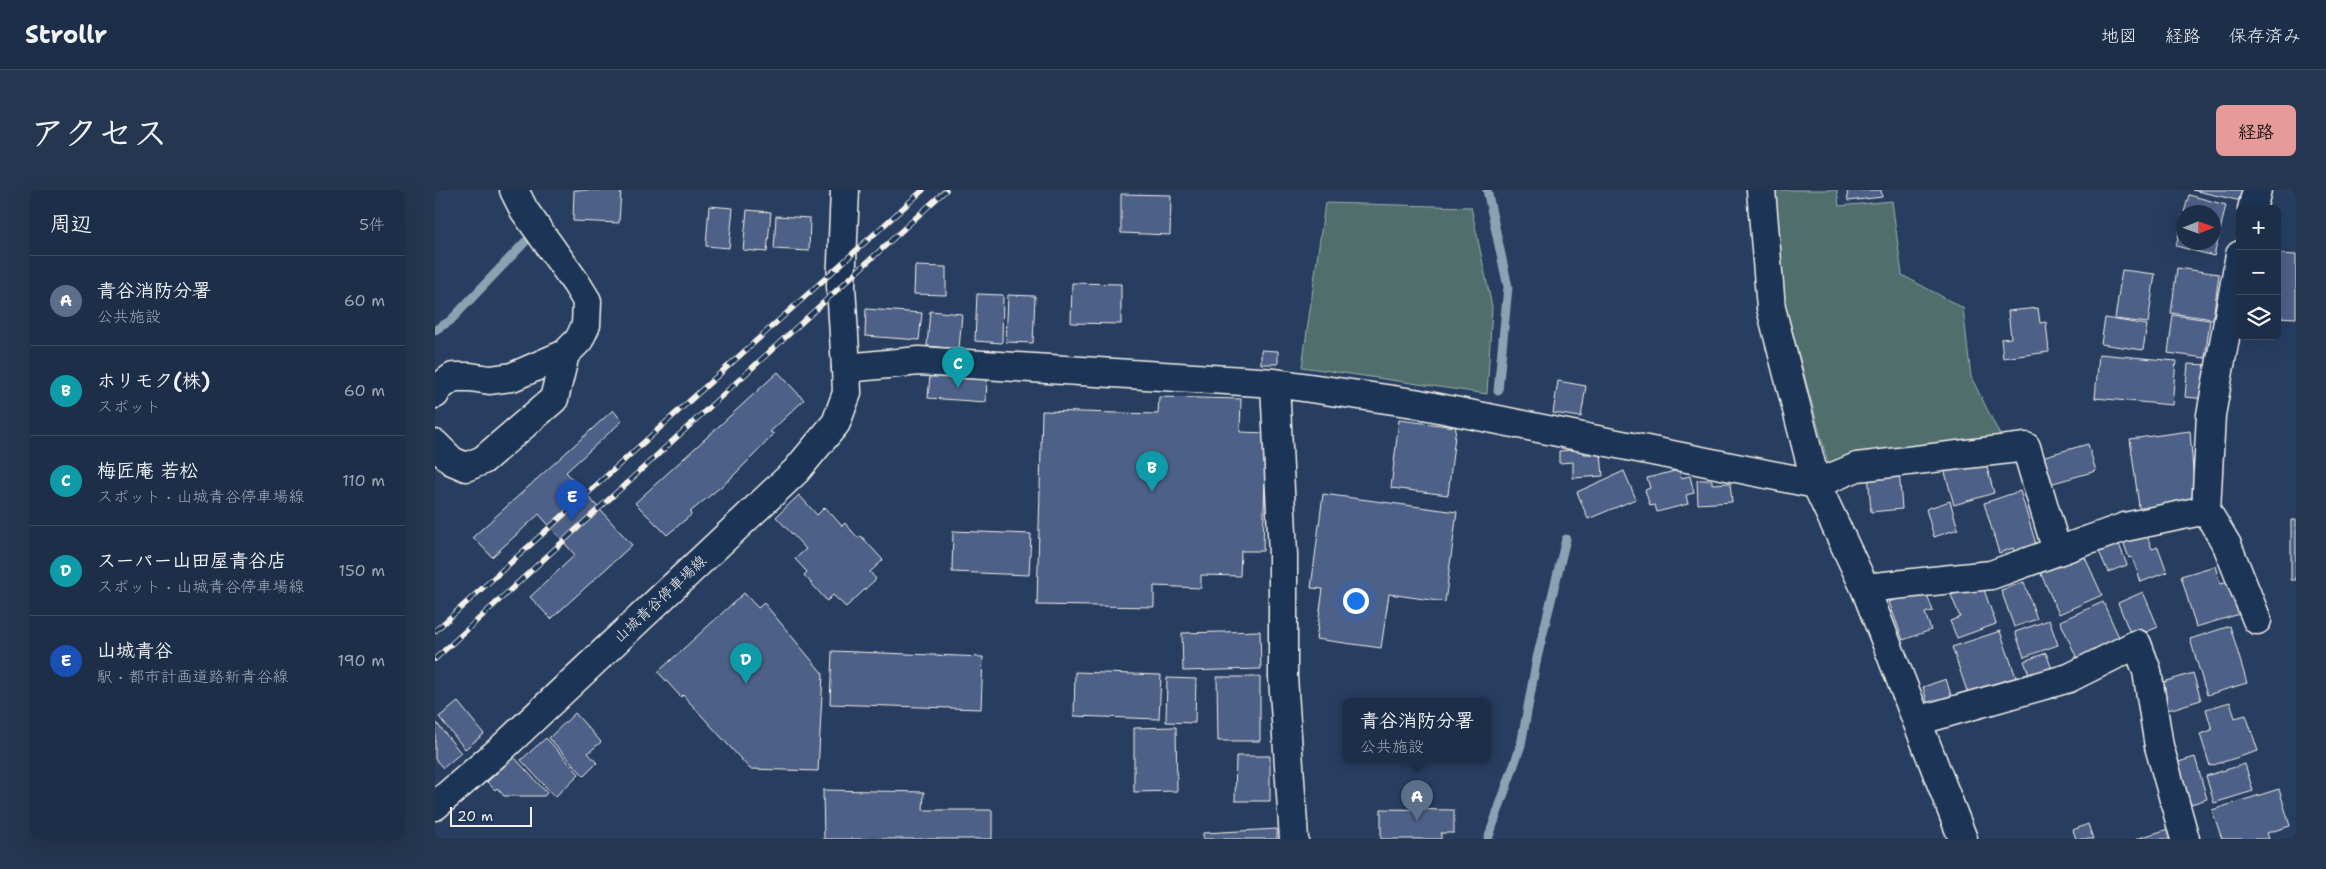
<!DOCTYPE html>
<html lang="ja">
<meta charset="utf-8">
<style>
:root{--surface:#1d2e49;--page:#253650;--text:#f1f3f6;--muted:#a0a8b4;--line:#3b4a61;--accent:#e69b98}
body{margin:0;font-family:"Shantell Sans","Klee One",sans-serif;background:var(--page);color:var(--text)}
.controls{position:absolute;right:15px;top:15px;display:grid;overflow:hidden;border-radius:8px;box-shadow:0 5px 20px #0002}
.controls button{width:45px;height:45px;display:grid;place-items:center;padding:0;border:0;border-bottom:1px solid var(--line);background:var(--surface);color:var(--text);font:25px sans-serif}
.compass{position:absolute;left:1741px;top:15px;width:45px;height:45px;border-radius:50%;background:var(--surface);box-shadow:0 5px 20px #0002;rotate:89deg}
.scale{position:absolute;left:15px;bottom:12px;width:82px;box-sizing:border-box;padding-left:5px;border:2px solid #f4f1e8;border-top:0;font-size:14px;line-height:18px;white-space:nowrap;color:#f4f1e8;-webkit-text-stroke:4px #1d3557;paint-order:stroke}
.you{position:absolute;left:920px;top:410px;width:18px;height:18px;margin:-12px;border:4px solid #fff;border-radius:50%;background:#1a73e8;box-shadow:0 0 0 8px #1a73e833}
.badge{display:grid;place-items:center;width:32px;height:32px;border-radius:50%;background:var(--accent);color:#fff;font-size:16px;font-weight:700}
.pin{position:absolute;translate:-50% -41px;filter:drop-shadow(0 1px 2px #0008)}
.pin::after{content:'';position:absolute;top:26px;width:18px;height:15px;background:inherit;clip-path:polygon(0 0,100% 0,50% 100%)}
.popup{position:absolute;left:908px;top:508px;width:148px;height:65px;box-sizing:border-box;display:grid;place-content:center;border-radius:8px;background:var(--surface);filter:drop-shadow(0 1px 4px #0005);font-size:16px;white-space:nowrap;color:var(--muted)}
.popup b{font-size:19px;color:var(--text)}
.popup::after{content:'';position:absolute;left:50%;top:100%;margin-left:-10px;border:10px solid transparent;border-top-color:var(--surface)}
.list{margin:0;padding:0;list-style:none}
h2{display:flex;justify-content:space-between;align-items:center;height:65px;margin:0;padding:0 20px;font-size:21px}
h2 small{font-size:16px;font-weight:400;color:var(--muted)}
.list li{display:grid;grid-template-columns:32px 1fr auto;gap:15px;align-items:center;box-sizing:border-box;height:90px;padding:0 20px;border-top:1px solid var(--line)}
.list b{display:block;font-size:19px;white-space:nowrap}
.list p{margin:0;font-size:16px;white-space:nowrap;color:var(--muted)}
.list em{font-size:16px;font-style:normal;color:var(--muted)}
.icon{flex:none;width:28px;height:28px;fill:none;stroke:currentColor;stroke-width:2;stroke-linecap:round;stroke-linejoin:round}
.map{position:relative;flex:none;width:1861px;height:649px;overflow:hidden;border-radius:8px}
header{display:flex;align-items:center;gap:30px;box-sizing:border-box;height:70px;padding:0 25px;background:var(--surface);border-bottom:1px solid var(--line)}
header strong{font-size:24px}
nav{display:flex;gap:28px;margin-inline-start:auto;font-size:18px}
.intro{display:flex;align-items:center;justify-content:space-between;box-sizing:border-box;height:120px;padding:0 30px}
h1{margin:0;font-size:35px}
.button{padding:12px 22px;border-radius:8px;background:var(--accent);color:#111;font-size:18px;font-weight:700}
main{display:flex;gap:30px;padding:0 30px}
aside{flex:1;background:var(--surface);border-radius:8px;box-shadow:0 5px 20px #0002}
.map>svg:first-child{display:block}
.green{fill:#506e6c;stroke:#a2b0aa}
.lines{fill:none;stroke-linecap:round;stroke-linejoin:round}
.stream{stroke:#8aa2b1;stroke-width:9}
.building{fill:#4d6087;stroke:#f4f1e8}
.street-casing{stroke:#f4f1e8;stroke-width:31}
.secondary-casing{stroke:#f4f1e8;stroke-width:31}
.street{stroke:#1d3557;stroke-width:28}
.secondary{stroke:#1d3557;stroke-width:28}
.rail-casing{stroke:#f4f1e8;stroke-width:5.5}
.rail{stroke:#1d3557;stroke-width:4;stroke-dasharray:11;stroke-linecap:butt}
.labels{text-anchor:middle;stroke-width:5;stroke-linejoin:round;paint-order:stroke}
.street-label{font-size:15px;fill:#f4f1e8;stroke:#1d3557}
</style>
<header>
<strong>Strollr</strong>
<nav><a>地図</a><a>経路</a><a>保存済み</a></nav>
</header>
<div class="intro"><h1>アクセス</h1><a class="button">経路</a></div>
<main>
<aside>
<h2>周辺<small>5件</small></h2>
<ul class="list">
<li><span class="badge" style="background:#5c6f8a">A</span><div><b>青谷消防分署</b><p>公共施設</p></div><em>60 m</em></li>
<li><span class="badge" style="background:#0f9aa8">B</span><div><b>ホリモク(株)</b><p>スポット</p></div><em>60 m</em></li>
<li><span class="badge" style="background:#0f9aa8">C</span><div><b>梅匠庵 若松</b><p>スポット · 山城青谷停車場線</p></div><em>110 m</em></li>
<li><span class="badge" style="background:#0f9aa8">D</span><div><b>スーパー山田屋青谷店</b><p>スポット · 山城青谷停車場線</p></div><em>150 m</em></li>
<li><span class="badge" style="background:#1a4fb4">E</span><div><b>山城青谷</b><p>駅 · 都市計画道路新青谷線</p></div><em>190 m</em></li>
</ul>
</aside>
<div class="map">
<svg width="1861" height="649" viewBox="0 0 1861 649">
<rect width="100%" height="100%" fill="#273e61"/>
<filter id="ink" filterUnits="userSpaceOnUse"><feTurbulence type="fractalNoise" baseFrequency=".02" numOctaves="2"/><feDisplacementMap in="SourceGraphic" scale="10" xChannelSelector="R" yChannelSelector="G"/><feConvolveMatrix kernelMatrix="1 2 1 2 8 2 1 2 1" color-interpolation-filters="sRGB"/></filter>
<g filter="url(#ink)">
<path class="green" d="M1341,0H1402L1404,16L1457,11L1467,85L1528,118L1536,187L1568,251L1394,277L1344,91Z
M890,13L1036,17L1057,117L1052,204L867,177Z"/>
<g class="lines">
<path class="stream" d="M1052,0L1073,97L1063,201
M0,140L15,131L90,52
M1053,649L1086,555L1102,468L1131,349"/>
</g>
<path class="building" d="M139,0H186L184,33L138,31Z
M1412,0H1446L1447,7L1413,11Z
M1757,0H1814L1811,12Z
M686,4L736,5L735,45L686,43Z
M1754,5L1791,15L1779,66L1741,56L1748,25V52H1778V22H1749Z
M274,16L298,18L294,58L271,56Z
M312,20L336,22L332,62L308,60Z
M341,26L375,28L374,61L339,59Z
M1842,64L1861,65V128L1842,127Z
M480,76L511,77V105L479,104Z
M1742,78L1784,84L1778,129L1736,123Z
M1687,80L1720,84L1713,133L1680,129Z
M637,93L686,94V134L636,133Z
M542,104L568,105L567,153L540,151Z
M573,105L600,106L598,153L571,152Z
M1603,118L1605,133L1611,132L1614,162L1568,168L1566,149L1576,148L1573,121Z
M431,119L487,123L484,150L430,146Z
M495,121L527,124L524,159L492,156Z
M1738,125L1775,130L1770,168L1733,163Z
M1670,128L1712,135L1708,160L1666,154Z
M826,160L843,161V174H826Z
M1664,164L1741,171L1737,215L1660,208Z
M1753,174L1774,175L1771,209L1750,207Z
M343,182L369,210L335,242L339,244L321,263L294,290L255,322L256,325L232,345L200,313Z
M495,185L552,189L551,212L493,208Z
M1123,191L1151,196L1146,227L1118,223Z
M724,207L806,209L805,242L831,243L828,361H806L805,386L766,385V398L719,396V417L602,415L607,221L723,224Z
M178,220L187,231L131,282L197,355L116,429L95,407L140,365L104,324L57,367L38,347Z
M964,230L1021,237L1013,305L956,298Z
M1755,241L1760,307L1737,321L1705,324L1695,249Z
M1653,254L1661,281L1611,295L1603,268Z
M1149,259V264H1166L1168,286L1138,288V272L1124,273V261Z
M1548,263L1559,303L1519,315L1508,275Z
M1244,280L1246,288L1255,286L1259,303L1251,305L1253,314L1222,322L1220,315L1215,316L1210,300L1215,298L1212,288Z
M1464,280L1467,319L1436,322L1433,282Z
M1189,281L1201,309L1153,329L1142,302Z
M1262,290H1277V294L1295,293L1297,312L1263,314Z
M1585,301L1603,361L1581,368L1578,358L1564,363L1549,313Z
M888,304L1022,322L1010,412L954,404L946,458L881,449L888,399L876,398Z
M364,305L382,325L390,317L407,336L410,333L423,348L426,346L448,370L435,382L441,389L411,417L398,405L392,411L369,385L372,382L360,369L371,359L341,327Z
M1515,311L1523,339L1499,347L1491,319Z
M1856,330H1861V390H1856Z
M518,341L596,344L594,385L517,382Z
M1711,343L1717,359L1723,357L1732,382L1706,392L1697,367L1694,368L1688,351Z
M1682,349L1692,375L1673,382L1662,357Z
M1648,363L1667,405L1624,424L1605,382Z
M1780,376L1785,394L1798,391L1808,423L1761,437L1746,386Z
M1589,392L1602,429L1579,437L1566,400Z
M1547,394L1561,434L1522,448L1515,431L1525,427L1516,405Z
M1490,399L1498,421L1490,423L1496,440L1468,450L1454,412Z
M1708,402L1723,437L1697,448L1683,413Z
M309,403L323,418L329,413L388,484L383,581L315,579L248,505L246,507L223,482Z
M1668,412L1687,454L1644,473L1625,431Z
M1614,430L1623,455L1589,467L1580,442Z
M1795,436L1812,493L1772,505L1755,449Z
M825,441L826,479L748,481L747,443Z
M1565,441L1583,493L1535,510L1517,457Z
M397,461L548,467L546,519L395,514Z
M1611,463L1620,487L1598,495L1589,471Z
M640,482L726,485L724,529L639,526Z
M1758,483L1766,510L1727,522L1719,495Z
M782,487H825V551H783Z
M732,488L761,489L760,533L731,532Z
M1511,489L1519,515L1495,522L1488,497Z
M23,512L49,544L30,559L4,527Z
M1795,512L1800,528L1811,525L1823,561L1775,576L1765,544L1777,540L1771,519Z
M140,523L166,552L153,563L162,573L149,586L114,548Z
M0,531L26,563L8,578L0,569Z
M741,537L742,601L699,602V538Z
M111,548L144,584L120,607L86,570Z
M801,566H835V611H800Z
M79,567L112,603L109,606H69L62,598L60,600L52,592Z
M1760,567L1772,609L1750,616L1737,574Z
M1810,574L1818,601L1779,613L1771,586Z
M1844,599L1855,636L1832,643L1834,649H1787L1777,620Z
M388,600L489,602L488,620H557V649H389Z
M946,619L1019,620V643H1006V649H946Z
M1653,634L1658,649H1641L1638,640Z
M842,639V649H768V643Z
M1733,639L1736,649H1701Z"/>
<g class="lines">
<g class="street-casing">
<path id="street" d="M410,0L406,96L411,178L484,171L840,193L979,213L1381,294L1422,277L1591,257L1622,361
M1326,0L1336,118L1381,294L1430,398L1528,649
M1817,19L1822,0
M1805,65L1776,225L1771,320L1792,355L1822,430
M840,193L848,365V487L859,649
M1430,398L1556,385L1690,337L1771,320
M1482,531L1634,488L1702,454L1712,481L1724,556L1750,649"/>
</g>
<g class="secondary-casing">
<path id="secondary" d="M0,204L3,198L18,187H35L55,190L77,187L130,164L144,150L151,135L152,111L141,93L89,20L79,0
M0,254L17,271L31,277L48,270L119,209L130,164
M0,616L65,560L361,281L401,233L412,203L411,178"/>
</g>
<use href="#street" class="street"/>
<use href="#secondary" class="secondary"/>
<g class="rail-casing">
<path id="rail" d="M0,441L488,0
M0,469L511,0"/>
</g>
<use href="#rail" class="rail"/>
</g>
</g>
<g class="labels">
<g class="street-label">
<text transform="translate(225 409) rotate(-43)" y="5">山城青谷停車場線</text>
</g>
</g>
</svg>
<div class="controls">
<button>+</button>
<button>−</button>
<button><svg class="icon" aria-label="layers" viewBox="0 0 24 24"><path d="M12 4l9 5-9 5-9-5zM3 14l9 5 9-5"/></svg></button>
</div>
<svg class="compass" viewBox="-18 -18 36 36"><path d="M0-13l5 13h-10z" fill="#e53935"/><path d="M0 13l5-13h-10z" fill="#a0a8b4"/></svg>
<div class="scale">20 m</div>
<div class="you"></div>
<div class="pin badge" style="left:982px;top:631px;background:#5c6f8a">A</div>
<div class="popup"><b>青谷消防分署</b>公共施設</div>
<div class="pin badge" style="left:717px;top:302px;background:#0f9aa8">B</div>
<div class="pin badge" style="left:523px;top:198px;background:#0f9aa8">C</div>
<div class="pin badge" style="left:311px;top:494px;background:#0f9aa8">D</div>
<div class="pin badge" style="left:137px;top:331px;background:#1a4fb4">E</div>
</div>
</main>
